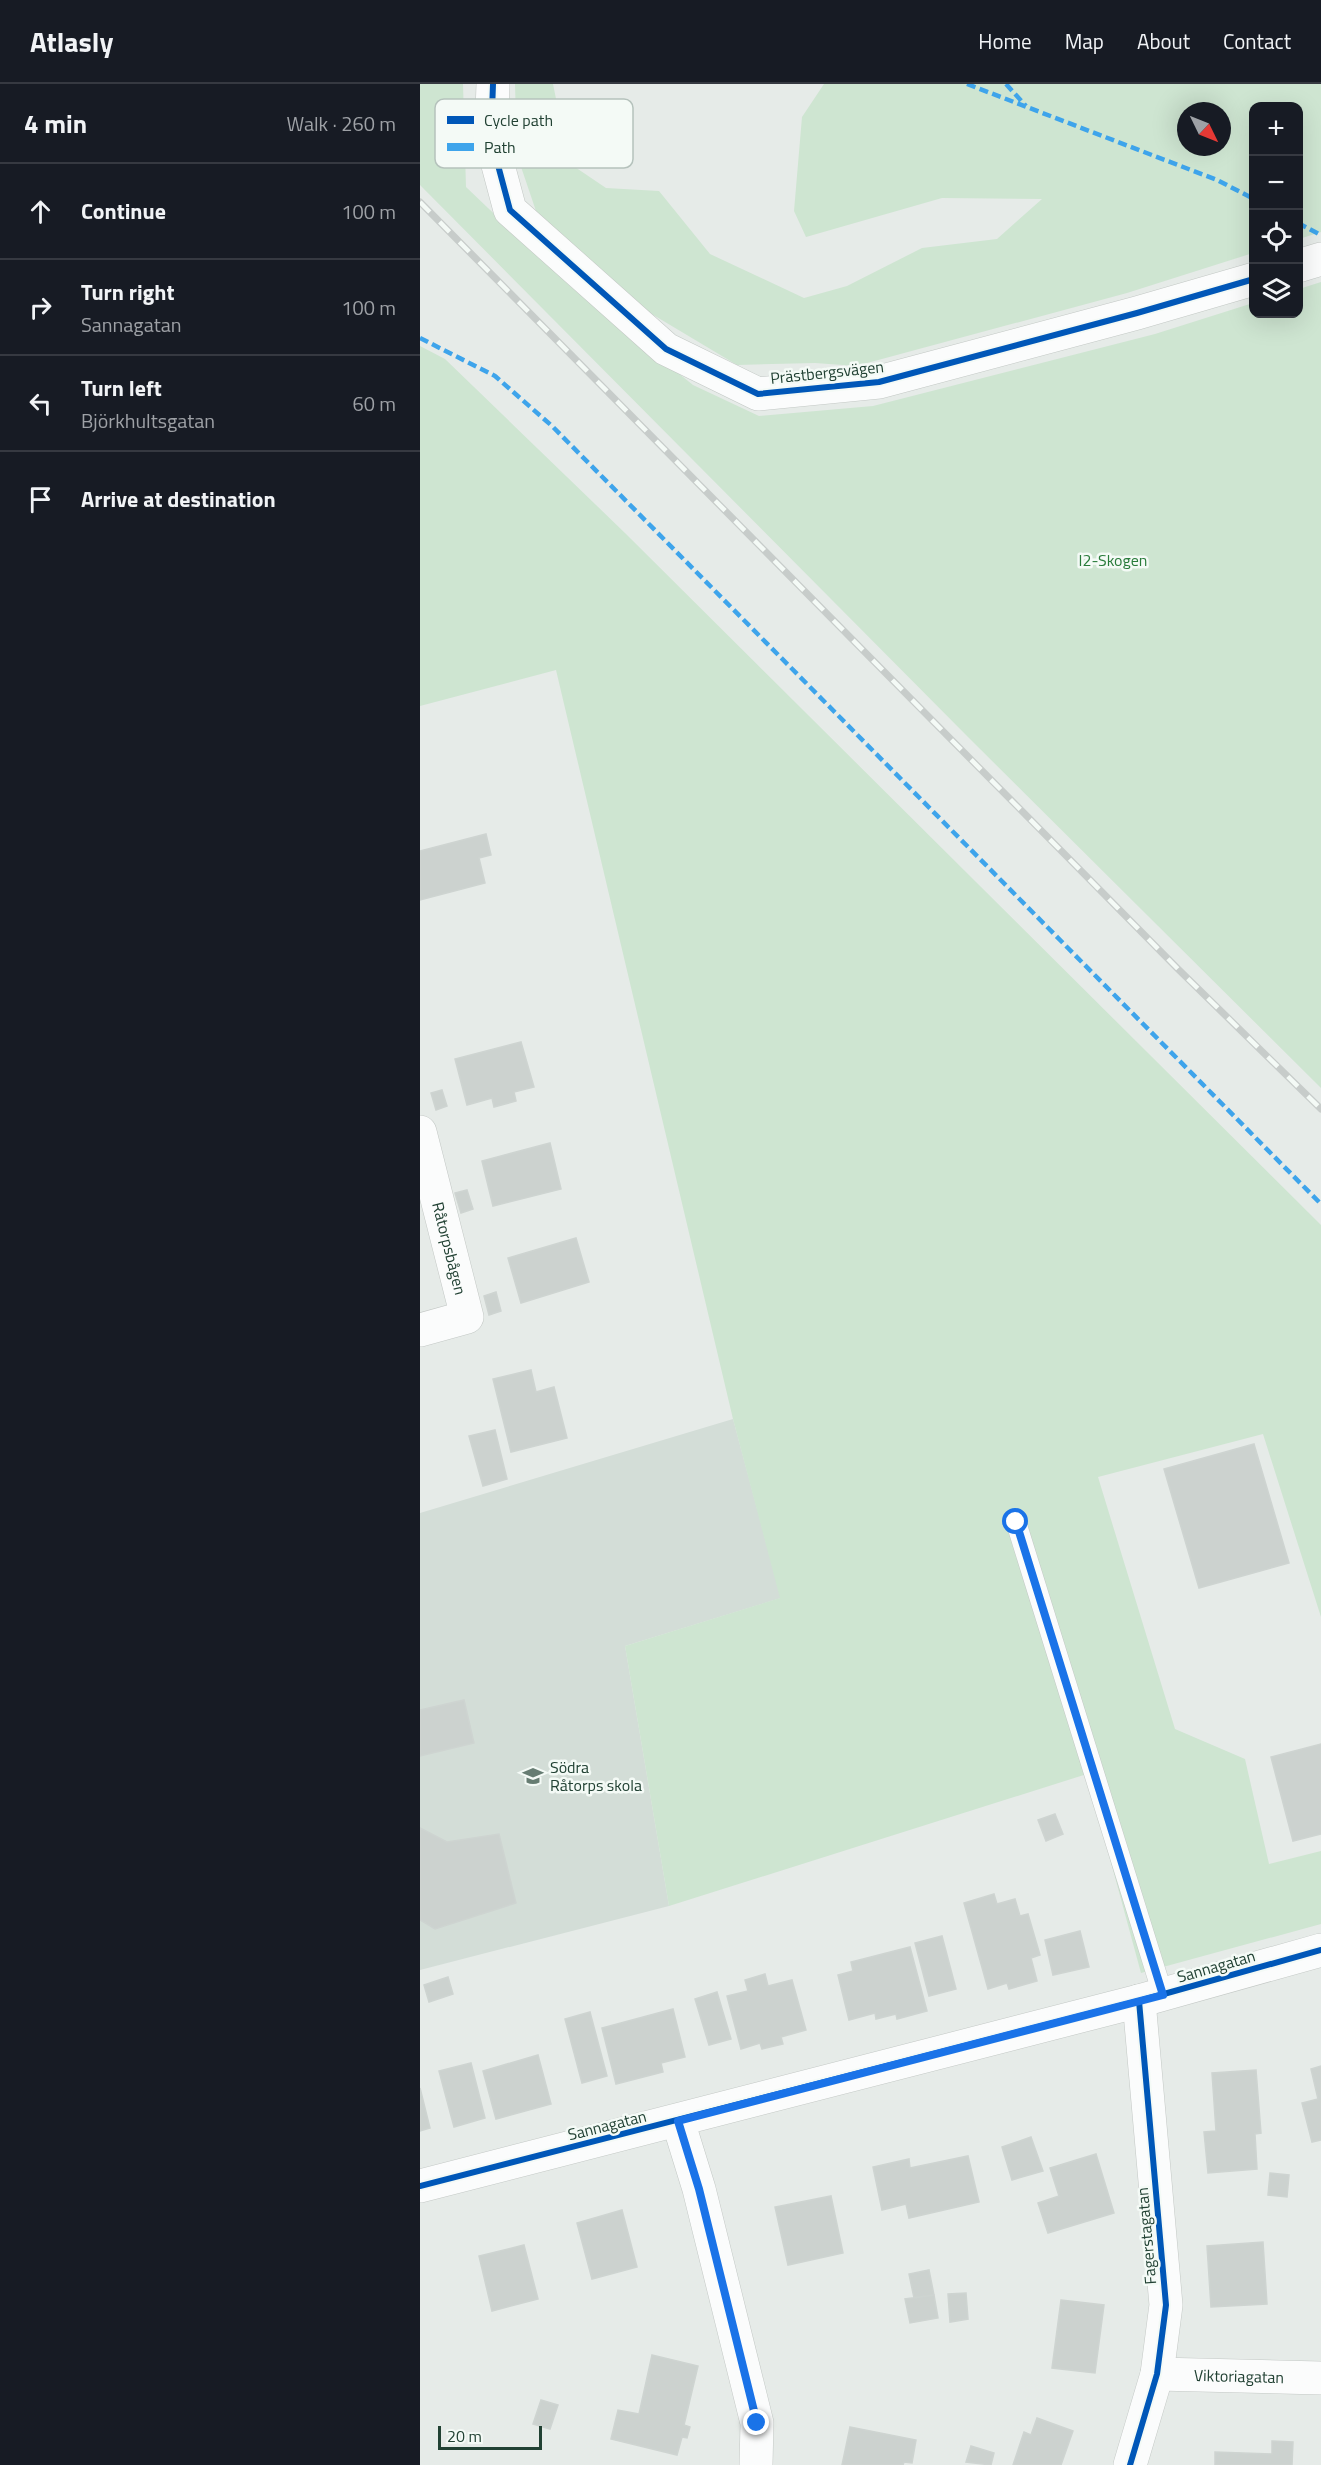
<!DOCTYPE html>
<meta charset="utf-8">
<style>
:root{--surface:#171b24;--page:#242831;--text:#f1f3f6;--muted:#9ea1a6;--line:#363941}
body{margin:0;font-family:"Titillium Web",sans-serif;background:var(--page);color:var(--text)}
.controls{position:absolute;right:18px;top:18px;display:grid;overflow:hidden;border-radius:12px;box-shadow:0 6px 24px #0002}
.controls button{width:54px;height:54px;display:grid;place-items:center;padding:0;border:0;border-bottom:2px solid var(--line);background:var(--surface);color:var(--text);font:30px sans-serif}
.compass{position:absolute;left:757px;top:18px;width:54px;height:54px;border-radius:50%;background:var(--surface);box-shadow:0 6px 24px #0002;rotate:133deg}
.scale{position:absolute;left:18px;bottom:15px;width:104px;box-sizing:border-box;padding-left:6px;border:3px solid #214133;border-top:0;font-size:16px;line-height:21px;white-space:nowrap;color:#214133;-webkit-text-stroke:4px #f4faf6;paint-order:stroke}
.stop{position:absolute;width:18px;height:18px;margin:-14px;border:4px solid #1a73e8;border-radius:50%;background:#fff}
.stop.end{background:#1a73e8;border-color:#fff;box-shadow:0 2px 6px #0008}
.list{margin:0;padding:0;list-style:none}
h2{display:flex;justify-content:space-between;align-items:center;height:78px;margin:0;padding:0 24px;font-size:26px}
h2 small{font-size:20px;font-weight:400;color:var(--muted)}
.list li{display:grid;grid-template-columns:39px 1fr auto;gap:18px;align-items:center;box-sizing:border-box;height:96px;padding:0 24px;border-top:2px solid var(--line)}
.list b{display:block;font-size:22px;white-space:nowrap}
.list p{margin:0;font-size:20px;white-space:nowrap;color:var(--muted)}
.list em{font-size:20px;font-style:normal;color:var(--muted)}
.icon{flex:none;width:33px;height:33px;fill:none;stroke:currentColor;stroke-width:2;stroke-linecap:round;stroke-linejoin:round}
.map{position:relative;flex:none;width:901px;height:2381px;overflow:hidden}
header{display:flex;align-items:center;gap:36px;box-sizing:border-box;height:84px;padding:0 30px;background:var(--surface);border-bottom:2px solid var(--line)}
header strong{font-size:28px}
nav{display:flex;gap:33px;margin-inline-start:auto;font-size:21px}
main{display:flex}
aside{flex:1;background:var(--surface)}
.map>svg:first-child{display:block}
.built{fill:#d3ddd7}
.green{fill:#cee5d1;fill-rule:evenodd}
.building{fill:#ccd2cf;stroke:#ced4d1;stroke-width:1.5}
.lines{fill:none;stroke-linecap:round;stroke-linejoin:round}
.lane-casing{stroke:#c3c8c5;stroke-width:21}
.street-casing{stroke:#c3c8c5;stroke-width:34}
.lane{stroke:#fbfcfc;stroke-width:20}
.street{stroke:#fbfcfc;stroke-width:33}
.rail-casing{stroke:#c7ccca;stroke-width:7}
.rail{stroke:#f4faf6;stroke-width:4.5;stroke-dasharray:14;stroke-linecap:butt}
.quiet{stroke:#3ea4eb;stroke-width:4.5;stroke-dasharray:9 4.5;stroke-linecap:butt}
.cycleway-casing{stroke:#f4faf6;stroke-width:10}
.cycleway{stroke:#0057b8;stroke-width:6}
.route{stroke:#1a73e8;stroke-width:8}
.labels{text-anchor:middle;stroke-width:5;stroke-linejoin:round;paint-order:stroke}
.street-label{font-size:16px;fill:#214133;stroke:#f4faf6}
.park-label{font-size:16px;fill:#287b3a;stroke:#f4faf6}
.poi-label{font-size:16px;fill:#214133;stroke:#f4faf6;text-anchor:start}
.key{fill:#f4faf6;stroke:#b5c2bc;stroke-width:1.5}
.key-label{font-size:16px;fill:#214133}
</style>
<header>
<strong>Atlasly</strong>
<nav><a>Home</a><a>Map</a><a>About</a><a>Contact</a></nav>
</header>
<main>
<aside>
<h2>4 min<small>Walk · 260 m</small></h2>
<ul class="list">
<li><svg class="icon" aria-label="ahead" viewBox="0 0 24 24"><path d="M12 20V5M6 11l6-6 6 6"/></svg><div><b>Continue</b></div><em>100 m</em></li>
<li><svg class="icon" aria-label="right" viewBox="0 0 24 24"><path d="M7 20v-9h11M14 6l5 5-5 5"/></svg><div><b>Turn right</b><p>Sannagatan</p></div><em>100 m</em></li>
<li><svg class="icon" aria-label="left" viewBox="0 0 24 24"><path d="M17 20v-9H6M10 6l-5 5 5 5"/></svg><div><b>Turn left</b><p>Björkhultsgatan</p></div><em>60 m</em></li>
<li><svg class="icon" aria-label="arrive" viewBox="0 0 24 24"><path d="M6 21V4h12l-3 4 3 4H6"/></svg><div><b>Arrive at destination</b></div></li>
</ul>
</aside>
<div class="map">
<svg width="901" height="2381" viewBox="0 0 901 2381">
<rect width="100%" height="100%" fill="#e6ebe8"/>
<path class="built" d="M313,1335L361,1514L205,1562L249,1822L0,1886V1429Z"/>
<path class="green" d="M0,0H43L46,103L151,203L273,301L339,332L453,322L735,250L833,219L834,230H878L879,205L901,198V1004L548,653L0,101Z
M95,0H133L149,79L186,104L239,107L290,170L384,214L427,202L502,164L577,155L622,115L522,114L386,153L374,127L382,33L404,0H901V148L879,155L878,22H834L833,169L707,209L436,282L395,279L317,281L205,214L117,130L97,71ZM766,27H802V63H766Z
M0,262L25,275L205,449L901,1141V1533L843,1350L678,1393L755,1645L825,1675L849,1780L901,1767V1840L721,1889L667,1690L249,1822L205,1562L360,1514L313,1335L136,586L0,622Z"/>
<path class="building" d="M66,750L71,771L59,774L65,799L0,816V767Z
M101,958L114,1003L94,1008L96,1017L74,1023L72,1014L47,1021L35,975Z
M22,1006L27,1022L16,1026L11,1009Z
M130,1059L141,1105L73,1122L62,1077Z
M47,1106L53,1125L41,1129L35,1109Z
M156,1154L169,1198L101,1219L88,1174Z
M76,1208L81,1227L69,1231L64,1212Z
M111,1286L116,1308L134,1303L147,1354L91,1368L73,1295Z
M75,1346L87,1395L63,1402L49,1352Z
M834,1360L869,1479L779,1504L744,1385Z
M44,1616L54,1659L0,1672V1626Z
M901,1660V1750L873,1757L851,1673Z
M635,1730L643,1750L626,1757L618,1736Z
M0,1744L27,1758L79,1750L96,1819L15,1845L0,1836Z
M574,1810L577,1820L595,1815L600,1832L608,1830L620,1871L611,1874L617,1897L589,1905L587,1899L568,1905L544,1819Z
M660,1847L669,1883L633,1891L625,1856Z
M522,1852L536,1905L509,1912L495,1859Z
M490,1863L507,1927L477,1935L476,1930L456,1935L455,1929L429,1936L418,1891L433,1887L431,1878Z
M345,1890L348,1902L372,1896L386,1946L361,1953L363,1960L342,1965L340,1959L321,1965L307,1912L328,1907L325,1896Z
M28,1893L33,1910L9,1918L4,1901Z
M297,1908L311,1955L289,1961L275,1915Z
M253,1925L265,1973L241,1979L243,1988L196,2000L182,1944Z
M170,1928L187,1992L162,1999L145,1935Z
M118,1971L131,2020L76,2035L63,1987Z
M51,1979L65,2034L34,2043L19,1987Z
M901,1982V2056L892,2058L882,2019L898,2015L891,1985Z
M836,1986L841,2049L835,2050L837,2085L788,2089L784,2048L796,2047L792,1989Z
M0,2004L10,2044L0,2047Z
M611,2053L623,2087L592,2096L582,2063Z
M676,2070L694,2129L628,2149L618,2119L639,2112L630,2084Z
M548,2072L559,2118L489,2134L486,2120L462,2126L453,2083L489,2075L490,2084Z
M850,2089L869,2091L867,2113L848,2111Z
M411,2112L423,2169L368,2181L355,2123Z
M202,2126L217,2183L172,2195L157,2139Z
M843,2158L847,2220L791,2223L787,2162Z
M104,2161L118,2215L72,2227L59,2172Z
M509,2186L514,2211L494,2214L489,2190Z
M546,2209L548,2235L530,2238L528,2210Z
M514,2211L518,2234L490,2239L485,2215Z
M641,2216L684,2221L675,2289L632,2284Z
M232,2271L278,2282L264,2341L270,2343L267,2354L262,2353L257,2371L191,2355L198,2326L219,2330Z
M121,2316L138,2321L130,2345L113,2340Z
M617,2334L653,2347L641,2381H593L604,2348L611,2351Z
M430,2343L496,2356L492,2379L484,2378L483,2381H422Z
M852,2357L873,2358L872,2381H795V2368L852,2370Z
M551,2362L574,2369L571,2381L546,2378Z"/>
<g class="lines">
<g class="lane-casing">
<path id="lane" d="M596,1438L743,1911"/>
</g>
<g class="street-casing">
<g id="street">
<path d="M73,0L71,55L90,126L246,265L338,310L459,298L717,229L834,195"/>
<path d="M878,182L901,175"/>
<path id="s1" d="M0,1048L47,1233L0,1246"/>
<path d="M258,2037L279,2105L337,2339L336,2381"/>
<path d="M0,2102L719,1917L901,1866"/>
<path id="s2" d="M737,2290L901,2294"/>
<path d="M710,2381L737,2290L746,2221L719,1917"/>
</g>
</g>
<use href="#lane" class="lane"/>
<use href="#street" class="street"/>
<g class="rail-casing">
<path id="rail" d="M0,118L758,885L901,1025"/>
</g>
<use href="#rail" class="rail"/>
<path class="quiet" d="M547,0L797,96L834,115
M586,0L606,22
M878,139L901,151
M0,254L75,292L132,342L901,1120"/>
<g class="cycleway-casing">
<path id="cycleway" d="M73,0L71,55L90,126L246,265L338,310L459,298L717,229L834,195
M0,2102L719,1917L901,1866
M710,2381L737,2290L746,2221L719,1917"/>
</g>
<use href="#cycleway" class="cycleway"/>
</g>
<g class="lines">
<path class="route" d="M337,2339L279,2105L258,2037L743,1911L596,1438"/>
</g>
<defs>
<g id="school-bare" transform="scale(1.62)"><path d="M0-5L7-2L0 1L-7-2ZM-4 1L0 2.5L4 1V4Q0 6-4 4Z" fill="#667c72" stroke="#f4faf6" stroke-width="2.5" paint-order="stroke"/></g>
</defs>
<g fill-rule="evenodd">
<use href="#school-bare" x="113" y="1692"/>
</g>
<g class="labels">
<g class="street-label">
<text transform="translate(407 288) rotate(-6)" y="6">Prästbergsvägen</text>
<text dy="6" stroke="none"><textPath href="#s1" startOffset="120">Råtorpsbågen</textPath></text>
<text transform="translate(796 1882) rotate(-16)" y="6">Sannagatan</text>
<text transform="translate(187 2041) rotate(-14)" y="6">Sannagatan</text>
<text transform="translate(726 2152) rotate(-95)" y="6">Fagerstagatan</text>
<text dy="6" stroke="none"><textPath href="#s2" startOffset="82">Viktoriagatan</textPath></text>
</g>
<g class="park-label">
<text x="693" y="482">I2-Skogen</text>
</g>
<g class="poi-label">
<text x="130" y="1689">Södra<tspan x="130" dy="18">Råtorps skola</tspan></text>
</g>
</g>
<rect x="15" y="15" width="198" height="69" rx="9" class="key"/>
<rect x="27" y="32" width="27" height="8" fill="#0057b8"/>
<rect x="27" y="59" width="27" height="8" fill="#3ea4eb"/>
<g class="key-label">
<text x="64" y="42">Cycle path</text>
<text x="64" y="69">Path</text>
</g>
</svg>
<div class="controls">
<button>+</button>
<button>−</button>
<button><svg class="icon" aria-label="locate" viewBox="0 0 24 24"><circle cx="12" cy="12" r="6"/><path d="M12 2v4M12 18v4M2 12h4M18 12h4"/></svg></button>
<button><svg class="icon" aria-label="layers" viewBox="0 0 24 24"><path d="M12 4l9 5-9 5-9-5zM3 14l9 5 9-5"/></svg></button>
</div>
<svg class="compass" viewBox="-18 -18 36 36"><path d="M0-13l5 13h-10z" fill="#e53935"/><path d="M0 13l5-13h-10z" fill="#9ea1a6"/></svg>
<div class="scale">20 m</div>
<div class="stop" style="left:596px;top:1438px"></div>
<div class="stop end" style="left:337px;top:2339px"></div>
</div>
</main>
